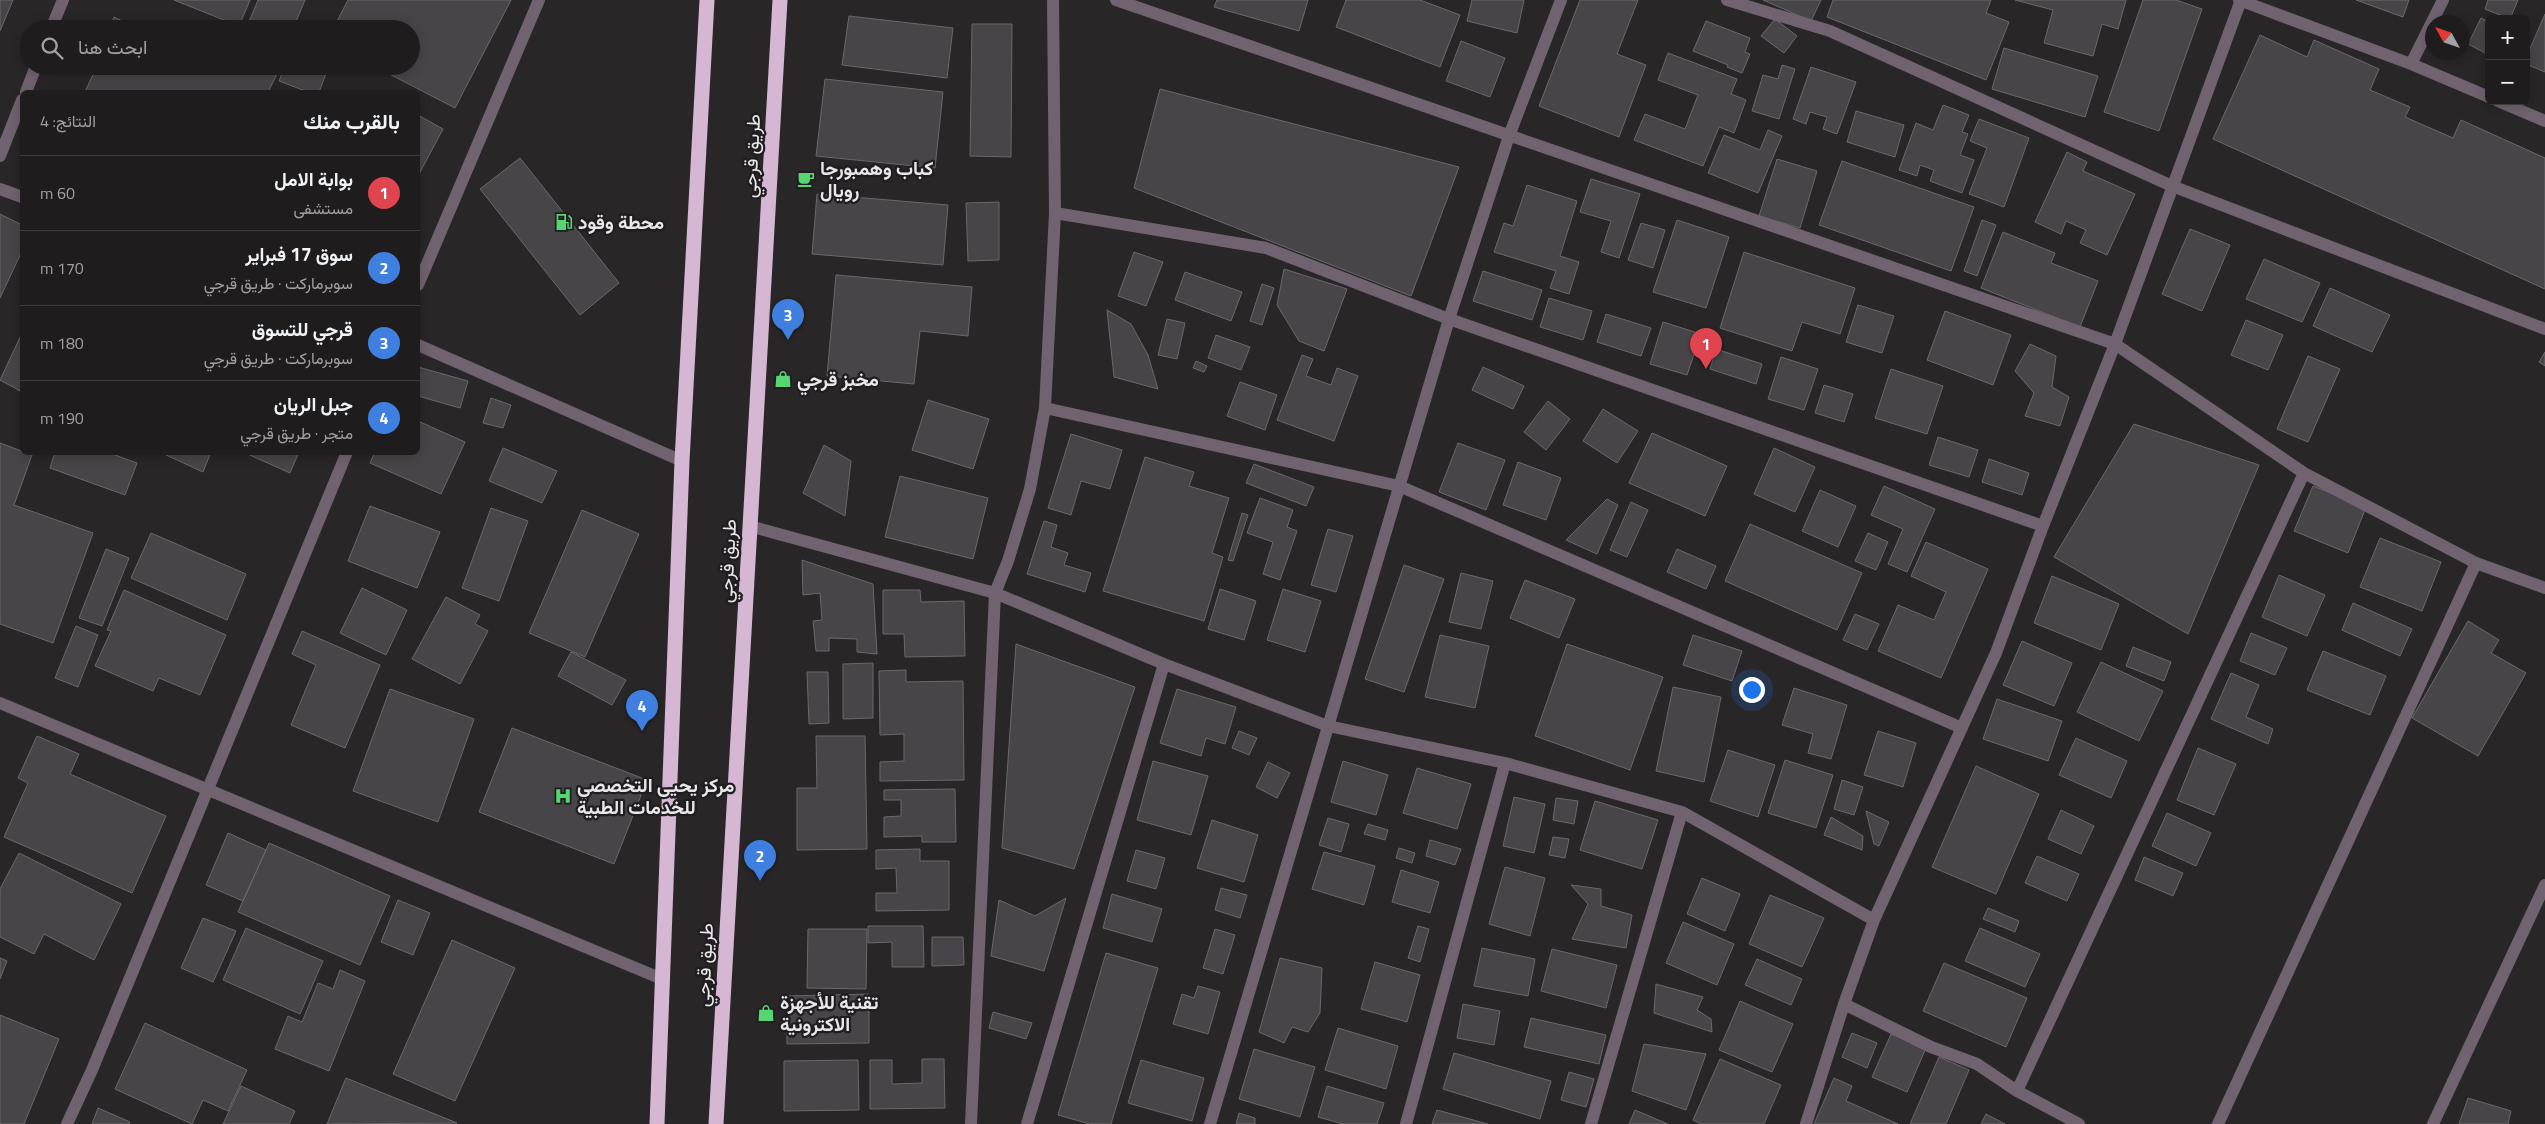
<!DOCTYPE html>
<html lang="ar">
<meta charset="utf-8">
<style>
:root{--surface:#1f1c1e;--page:#272527;--text:#f1f3f6;--muted:#a1a1a4;--line:#3c3a3c;--accent:#56d671}
body{margin:0;font-family:"Titillium Web",Vazirmatn,sans-serif;background:var(--page);color:var(--text);direction:rtl}
.controls{position:absolute;right:15px;top:15px;display:grid;overflow:hidden;border-radius:8px;box-shadow:0 2px 12px #0003}
.controls button{width:45px;height:45px;display:grid;place-items:center;padding:0;border:0;border-bottom:1px solid var(--line);background:var(--surface);color:var(--text);font:25px sans-serif}
.compass{position:absolute;left:2425px;top:15px;width:45px;height:45px;border-radius:50%;background:var(--surface);box-shadow:0 2px 12px #0003;rotate:310deg}
.you{position:absolute;left:1751px;top:689px;width:18px;height:18px;margin:-12px;border:4px solid #fff;border-radius:50%;background:#1a73e8;box-shadow:0 0 0 8px #1a73e833}
.badge{display:grid;place-items:center;width:32px;height:32px;border-radius:50%;background:var(--accent);color:#fff;font-size:16px;font-weight:700}
.pin{position:absolute;translate:-50% -41px;filter:drop-shadow(0 1px 2px #0008)}
.pin::after{content:'';position:absolute;top:26px;width:18px;height:15px;background:inherit;clip-path:polygon(0 0,100% 0,50% 100%)}
.list{margin:0;padding:0;list-style:none}
h2{display:flex;justify-content:space-between;align-items:center;height:65px;margin:0;padding:0 20px;font-size:21px}
h2 small{font-size:16px;font-weight:400;color:var(--muted)}
.list li{display:grid;grid-template-columns:32px 1fr auto;gap:15px;align-items:center;box-sizing:border-box;height:75px;padding:0 20px;border-top:1px solid var(--line)}
.list b{display:block;font-size:19px;white-space:nowrap}
.list p{margin:0;font-size:16px;white-space:nowrap;color:var(--muted)}
.list em{font-size:16px;font-style:normal;color:var(--muted)}
.icon{flex:none;width:28px;height:28px;fill:none;stroke:currentColor;stroke-width:2;stroke-linecap:round;stroke-linejoin:round}
.map{position:relative;flex:none;width:2545px;height:1124px;overflow:hidden;direction:ltr}
.search{position:absolute;background:var(--surface);box-shadow:0 2px 12px #0003;left:20px;top:20px;width:400px;height:55px;display:flex;align-items:center;gap:12px;box-sizing:border-box;padding:0 18px;border-radius:28px;color:var(--muted);font-size:19px}
.panel{position:absolute;background:var(--surface);box-shadow:0 2px 12px #0003;left:20px;top:90px;width:400px;height:365px;border-radius:8px;direction:rtl}
.map>svg:first-child{display:block}
.building{fill:#484548;stroke:#6b686b}
.lines{fill:none;stroke-linecap:round;stroke-linejoin:round}
.street{stroke:#70636f;stroke-width:12}
.highway{stroke:#d5b6d3;stroke-width:15}
.labels{text-anchor:middle;stroke-width:4.5;stroke-linejoin:round;paint-order:stroke}
.street-label{font-size:19px;fill:#e9e7e9;stroke:#1f1d1f}
.poi-label{font-size:19px;font-weight:bold;fill:#e9e7e9;stroke:#1f1d1f;text-anchor:start}
</style>
<div class="map">
<svg width="2545" height="1124" viewBox="0 0 2545 1124">
<rect width="100%" height="100%" fill="#292628"/>
<path class="building" d="M0,0H13L0,31Z
M174,0H250L239,26Z
M258,0H305L293,29H246Z
M348,0H511L455,108L374,66H411V29H333Z
M1217,0H1308L1299,31L1214,7Z
M1346,0H1420L1460,15L1440,67L1336,27Z
M1472,0H1524L1517,33L1467,21Z
M1580,0H1638L1617,54L1646,65L1619,137L1539,106Z
M1763,0H1821L1811,21Z
M1833,0H1991L1986,13L2009,22L1986,80L1827,17Z
M2015,0H2126L2118,29L2102,24L2093,56L2044,43L2053,10Z
M2143,0H2176L2202,9L2159,131L2104,112Z
M2356,0H2409L2403,17Z
M2488,0H2518L2510,19L2485,9Z
M2545,14V72L2526,64V58Z
M849,16L953,28L947,78L842,65Z
M114,17L139,29H109Z
M2481,18L2489,22V55L2468,44Z
M1775,19L1797,36L1784,53L1761,36Z
M1706,21L1750,38L1745,52L1750,54L1742,73L1727,67L1728,65L1693,51Z
M972,24H1012L1011,157L970,156Z
M2260,35L2307,57L2314,40L2379,69L2370,90L2410,107L2405,117L2453,138L2461,120L2545,158V289L2213,139Z
M1461,41L1505,58L1490,97L1446,81Z
M2004,48L2098,76L2085,117L1992,89Z
M1668,53L1737,79L1731,94L1746,100L1734,133L1719,127L1703,166L1634,140L1645,114L1685,129L1698,95L1658,80Z
M1782,65L1795,69L1779,119L1752,111L1763,75L1778,79Z
M97,66H222L239,74L243,66H259L277,74L268,92H85Z
M285,66H329L319,92H308L279,81Z
M1811,67L1856,82L1837,134L1823,129L1827,117L1810,112L1806,124L1793,119Z
M825,79L943,92L935,168L816,156Z
M1160,89L1459,167L1411,296L1134,188Z
M1943,105L1969,115L1962,132L1968,134L1960,155L1974,160L1962,193L1930,181L1934,170L1920,165L1917,176L1899,170L1916,123L1933,130Z
M1856,111L1904,125L1895,157L1847,142Z
M418,115L443,129L418,176Z
M1979,119L2029,138L2004,207L1969,194L1987,148L1970,141Z
M1768,130L1782,136L1758,193L1708,173L1724,135L1760,150Z
M2067,152L2087,162L2083,171L2135,194L2107,255L2080,243L2086,230L2066,221L2061,234L2035,222Z
M520,158L619,283L580,315L480,189Z
M1777,159L1817,171L1800,228L1759,216Z
M1842,161L1974,207L1951,271L1819,225Z
M1591,179L1640,194L1619,258L1601,252L1611,221L1580,212Z
M1527,185L1577,201L1560,256L1579,262L1569,294L1550,288L1556,271L1494,252L1504,223L1513,226Z
M817,194L948,205L943,265L812,254Z
M999,202V260L968,261L966,203Z
M0,214L22,225V251L0,298Z
M1677,220L1729,237L1706,308L1653,292Z
M1982,220L1996,225L1977,276L1964,271Z
M1641,223L1665,230L1653,268L1628,260Z
M2190,229L2230,245L2202,311L2162,294Z
M2003,232L2055,253L2051,263L2098,281L2080,327L1981,288Z
M1134,252L1163,262L1146,306L1118,296Z
M1744,252L1855,288L1840,334L1802,322L1792,351L1720,328Z
M2264,259L2320,283L2302,322L2246,299Z
M1284,269L1347,289L1324,351L1299,341L1277,305Z
M1483,271L1542,290L1532,320L1473,301Z
M1185,272L1242,292L1231,321L1175,300Z
M836,275L972,287L968,336L920,331L914,384L827,376Z
M1262,284L1274,288L1262,325L1250,321Z
M2330,288L2390,315L2372,352L2313,326Z
M1549,298L1592,311L1583,340L1540,327Z
M1858,305L1894,316L1882,353L1846,342Z
M1107,310L1131,324L1148,355L1158,389L1114,377Z
M1945,311L2011,335L1993,385L1927,360Z
M1606,314L1651,328L1641,356L1597,342Z
M1167,319L1185,323L1177,359L1158,355Z
M2246,320L2283,335L2268,370L2231,355Z
M1663,322L1701,334L1687,375L1650,364Z
M22,333V392L0,380Z
M1216,335L1250,347L1241,370L1208,358Z
M2030,344L2056,356L2052,387L2069,397L2060,426L2025,416L2034,393L2015,371Z
M1716,349L1762,364L1756,384L1710,369Z
M2545,352V366L2539,362Z
M1302,355L1313,359L1306,376L1331,385L1337,368L1358,376L1334,441L1277,420Z
M2308,356L2340,369L2308,442L2277,429Z
M1781,357L1818,369L1804,410L1768,399Z
M1196,361L1207,366L1204,372L1193,368Z
M418,367L468,381L460,408L418,396Z
M1483,367L1524,386L1513,409L1472,390Z
M1891,369L1943,386L1927,434L1875,418Z
M1240,382L1277,395L1265,430L1227,416Z
M1824,385L1853,394L1844,422L1815,413Z
M491,398L511,405L503,428L483,423Z
M928,400L989,419L973,469L912,450Z
M1548,401L1570,419L1546,450L1524,432Z
M1603,409L1638,431L1617,463L1583,441Z
M418,421L465,442L441,494L370,463L375,452H418Z
M2134,424L2259,465L2188,634L2054,557Z
M1652,433L1727,466L1705,516L1629,483Z
M1071,434L1122,450L1110,489L1081,481L1071,515L1048,508Z
M1938,437L1978,450L1969,477L1929,465Z
M0,443L32,455L14,505L93,533L53,643L0,624Z
M1458,443L1505,460L1486,510L1439,492Z
M824,445L851,461L845,516L803,493Z
M503,448L557,471L542,503L489,481Z
M1774,448L1815,467L1795,512L1754,494Z
M55,452H107L137,463L125,495L50,468Z
M168,452H211L203,472L166,455Z
M243,452H299L290,473Z
M1145,457L1194,472L1189,486L1229,498L1212,553L1223,557L1204,621L1103,591Z
M1989,459L2029,473L2022,495L1982,482Z
M1518,462L1561,478L1546,520L1503,505Z
M1254,464L1314,487L1306,506L1246,483Z
M900,476L988,498L973,559L885,537Z
M1884,486L1935,509L1907,572L1888,564L1903,529L1871,515Z
M2313,486L2366,507L2348,553L2294,531Z
M1820,490L1856,506L1838,547L1802,531Z
M1260,498L1293,510L1287,527L1297,531L1280,580L1263,574L1273,542L1247,533Z
M1607,499L1618,505L1597,554L1566,540Z
M1631,502L1648,510L1627,557L1610,550Z
M370,506L440,532L417,588L348,561Z
M491,508L528,521L499,601L462,588Z
M582,510L639,534L585,657L529,633Z
M1242,513L1248,515L1233,561L1228,560Z
M1044,521L1057,525L1051,547L1068,553L1064,565L1091,573L1085,592L1027,574Z
M1750,524L1862,573L1837,630L1725,581Z
M1328,529L1353,536L1336,592L1311,585Z
M151,533L246,574L227,620L131,578Z
M1868,533L1888,542L1876,570L1855,561Z
M2380,538L2441,562L2422,611L2360,587Z
M1926,542L1988,569L1941,678L1878,651L1898,605L1934,620L1946,592L1911,576Z
M106,549L129,558L102,626L79,618Z
M1677,549L1716,566L1706,589L1667,572Z
M802,560L873,584L877,654L857,652V639L829,638V651H816L813,621L822,620L820,593L803,595Z
M1404,565L1444,579L1404,692L1365,679Z
M1461,573L1493,581L1481,629L1449,622Z
M2279,575L2325,595L2307,636L2262,617Z
M2052,576L2119,604L2101,650L2034,623Z
M1525,580L1575,599L1559,638L1510,618Z
M362,588L407,610L386,655L340,633Z
M1220,589L1256,601L1244,640L1208,629Z
M1283,589L1321,601L1305,652L1267,640Z
M124,590L226,635L200,695L159,678L153,691L95,666L111,631L107,630Z
M883,590H920L921,602L964,601L965,656L905,657L904,634H883Z
M446,597L480,615L475,624L488,631L460,684L412,659Z
M2353,603L2412,629L2400,656L2342,630Z
M1855,614L1879,624L1867,650L1843,640Z
M2468,621L2499,640L2491,653L2526,673L2478,756L2412,718Z
M76,626L98,635L78,687L55,678Z
M302,631L380,665L345,748L291,725L316,665L292,654Z
M2251,633L2287,648L2275,675L2240,661Z
M1440,635L1489,646L1475,708L1425,697Z
M1693,635L1742,651L1732,681L1683,665Z
M2022,641L2072,663L2054,706L2003,685Z
M1016,644L1135,687L1074,869L1002,848Z
M1567,644L1663,677L1630,770L1535,736Z
M2133,647L2171,662L2164,681L2126,666Z
M2323,651L2386,676L2370,715L2307,690Z
M571,652L626,680L612,705L558,676Z
M2101,662L2163,691L2139,741L2077,712Z
M873,663V718L843,719V664Z
M906,670V682L963,681L964,780L880,781V762L904,761V734L880,735L879,671Z
M807,672H828L829,723L809,724Z
M2231,673L2259,685L2246,717L2273,729L2268,744L2211,719Z
M1673,687L1721,697L1704,782L1656,771Z
M1794,688L1847,705L1831,759L1808,753L1813,734L1782,725Z
M390,689L474,719L438,822L353,791Z
M1177,689L1236,707L1225,744L1206,738L1201,756L1160,743Z
M1997,699L2062,721L2048,761L1983,739Z
M512,728L647,780L614,864L479,812Z
M1239,731L1257,738L1249,755L1232,748Z
M1878,731L1916,743L1903,787L1864,775Z
M37,736L79,754L70,774L166,816L132,893L4,837L28,783L18,778Z
M816,736H865L867,849L797,850V788H817Z
M2076,738L2127,761L2111,798L2059,775Z
M2198,748L2236,764L2214,815L2177,800Z
M1728,750L1775,765L1758,817L1710,801Z
M1785,760L1833,775L1816,828L1768,813Z
M1153,761L1208,776L1191,835L1137,820Z
M1343,761L1388,775L1376,815L1331,802Z
M1268,762L1290,773L1277,798L1256,787Z
M1976,766L2039,794L1996,894L1932,867Z
M1417,768L1471,784L1457,829L1403,813Z
M1842,780L1863,787L1854,815L1834,809Z
M955,789L956,842H922V836L884,837V817L901,816V800H884V790Z
M1514,797L1545,804L1534,853L1503,846Z
M1556,798L1578,801L1574,824L1553,820Z
M1595,801L1658,820L1642,869L1580,850Z
M2061,810L2094,826L2081,854L2048,839Z
M1866,811L1889,822L1879,846L1874,844Z
M2167,813L2211,833L2196,866L2152,846Z
M1831,817L1863,836L1862,850L1824,835Z
M1328,818L1349,824L1341,852L1319,845Z
M1212,820L1258,835L1244,882L1197,868Z
M1368,824L1388,830L1385,840L1364,834Z
M228,833L266,850L243,901L206,885Z
M1553,837L1569,839L1565,858L1549,855Z
M1430,840L1461,849L1455,865L1426,856Z
M269,843L390,896L360,965L238,912Z
M1399,848L1415,853L1412,863L1396,858Z
M920,849V861H949V910L876,911V893H897L896,868L876,869V850Z
M1136,850L1165,858L1156,889L1127,881Z
M1324,852L1375,866L1364,905L1312,889Z
M19,853L121,904L94,960L44,934L34,954L0,937V889Z
M2037,856L2079,874L2067,901L2025,883Z
M2144,857L2183,873L2173,896L2135,880Z
M1505,867L1545,878L1530,936L1489,924Z
M1401,870L1439,882L1430,913L1392,902Z
M1702,878L1740,894L1725,931L1687,914Z
M1571,885L1601,889V906L1632,915L1626,948L1572,939L1588,904Z
M1221,888L1247,895L1240,918L1215,910Z
M1112,894L1162,909L1152,942L1103,928Z
M1770,895L1824,918L1802,967L1749,944Z
M1066,898L1044,971L991,956L999,900L1035,916Z
M398,900L430,913L413,955L381,942Z
M1988,908L2019,921L2015,932L1983,919Z
M203,918L236,931L213,982L181,968Z
M1683,922L1734,944L1717,985L1666,963Z
M868,926H923L924,967H892V942L868,943Z
M1418,926L1429,929L1420,962L1408,958Z
M246,928L323,961L300,1014L223,980Z
M1980,928L2040,954L2025,987L1965,961Z
M808,929H867L866,989L807,988Z
M1215,929L1235,935L1223,974L1203,968Z
M932,937H963L964,965L932,966Z
M452,940L515,968L455,1101L393,1074Z
M1482,948L1535,959L1528,996L1474,986Z
M1552,949L1617,965L1606,1008L1541,991Z
M1106,953L1158,968L1111,1124H1090L1058,1115Z
M0,958L7,961L0,979Z
M1280,958L1322,968L1320,1013L1308,1032L1292,1027L1284,1043L1259,1032Z
M1757,959L1802,979L1791,1005L1745,985Z
M1375,962L1420,975L1407,1022L1361,1009Z
M1944,963L2027,998L2006,1047L1923,1011Z
M340,970L365,981L329,1071L275,1049L288,1016L302,1022L318,983L333,989Z
M1656,984L1703,997L1697,1010L1711,1019L1712,1032L1654,1013Z
M1198,986L1220,992L1208,1034L1173,1024L1182,994L1194,998Z
M869,994V1043L787,1044V996Z
M1740,1001L1793,1024L1772,1072L1719,1050Z
M1463,1004L1500,1011L1494,1045L1457,1038Z
M993,1012L1032,1023L1026,1039L989,1028Z
M0,1015L59,1039L24,1124H0Z
M1531,1018L1606,1035L1599,1064L1524,1047Z
M145,1023L247,1070L228,1111L203,1100L192,1124L115,1089Z
M1338,1028L1398,1046L1386,1089L1325,1070Z
M1852,1033L1877,1043L1867,1068L1842,1057Z
M1891,1034L1926,1048L1907,1092L1872,1077Z
M1644,1044L1706,1054L1686,1110L1632,1091Z
M1254,1049L1315,1067L1300,1117L1239,1099Z
M1454,1053L1551,1081L1540,1119L1443,1089Z
M1939,1057L1969,1070L1946,1124H1910Z
M922,1059H944L945,1108L870,1109V1060H892V1084L922,1083Z
M1720,1059L1781,1085L1764,1124H1701L1693,1120Z
M858,1060L859,1110L784,1111V1061Z
M1141,1060L1204,1078L1192,1121L1128,1103Z
M1569,1072L1594,1079L1586,1107L1561,1100Z
M346,1078L457,1123L327,1124Z
M1834,1078L1852,1086L1846,1101L1898,1124H1814Z
M241,1086L295,1111L289,1124H223Z
M1327,1086L1384,1103L1377,1124H1343L1318,1117Z
M2468,1098L2511,1111L2508,1124H2459Z
M98,1108L130,1122L129,1124H92Z
M1437,1110L1488,1124H1432Z
M1635,1110L1668,1124H1629Z
M1239,1113L1255,1118V1124H1236Z
M1986,1114L2005,1124H1981Z"/>
<g class="lines">
<path class="street" d="M1116,0L2115,344L2304,473L2476,563L2545,588
M1727,0L1830,31L2172,186L2545,329
M2239,0L2411,64L2489,97
M51,29L63,0
M2411,64L2443,0
M26,92L36,66
M2498,101L2545,121
M0,156L22,100
M0,189L22,197
M1055,213L1266,248L1449,319L2043,526
M418,285L539,0
M418,345L682,461
M1045,408L1399,486L1962,728
M749,526L995,593L1164,664L1328,726L1505,763L1682,812L1874,920
M0,703L662,979
M1844,1004L1931,1047L1977,1064L2017,1091L2079,1124
M2017,1091L2304,473
M67,1124L92,1070L347,452
M971,1124L995,593L1008,561L1030,489L1045,408L1055,213L1053,0
M1027,1124L1164,664
M1210,1124L1449,319L1509,136L1561,0
M1406,1124L1505,763
M1591,1124L1682,812
M1806,1124L1844,1004L1874,920L1996,653L2043,526L2115,344L2241,0
M2218,1124L2476,563
M2433,1124L2545,885"/>
<path class="highway" d="M657,1124L682,461L707,0
M716,1124L780,0"/>
</g>
<defs>
<g id="cafe-bare" transform="scale(1.35)"><path d="M-5.5-4.5H6V0H3Q3 3.5 0 3.5H-2.5Q-5.5 3.5-5.5 0ZM3-3.2v2h1.7v-2ZM-6 4.5H4V6H-6Z" fill="#56d671" stroke="#1f1d1f" stroke-width="2.5" paint-order="stroke"/></g>
<g id="fuel-bare" transform="scale(1.35)"><path d="M-5.5-6h7V0h2V4h1.3V-2.5L3-4.5l.8-.8L6-3V5H2.5V1h-1V6h-7ZM-4.2-4.7v3.2H.2V-4.7Z" fill="#56d671" stroke="#1f1d1f" stroke-width="2.5" paint-order="stroke"/></g>
<g id="shop-bare" transform="scale(1.35)"><path d="M-5-2.5h2.3a2.7 3.5 0 0 1 5.4 0H5L5.5 6h-11ZM-1.5-2.5h3a1.5 2.3 0 0 0-3 0Z" fill="#56d671" stroke="#1f1d1f" stroke-width="2.5" paint-order="stroke"/></g>
<g id="hospital-bare" transform="scale(1.35)"><path d="M-5-5h3v3.5h4V-5h3V5h-3V1.5h-4V5h-3Z" fill="#56d671" stroke="#1f1d1f" stroke-width="2.5" paint-order="stroke"/></g>
</defs>
<g fill-rule="evenodd">
<use href="#cafe-bare" x="806" y="179"/>
<use href="#fuel-bare" x="564" y="222"/>
<use href="#shop-bare" x="783" y="379"/>
<use href="#hospital-bare" x="563" y="796"/>
<use href="#shop-bare" x="766" y="1013"/>
</g>
<g class="labels">
<g class="street-label">
<text transform="translate(751 156) rotate(-87)" y="7">طريق قرجي</text>
<text transform="translate(727 561) rotate(-87)" y="7">طريق قرجي</text>
<text transform="translate(704 965) rotate(-87)" y="7">طريق قرجي</text>
</g>
<g class="poi-label">
<text x="820" y="175">كباب وهمبورجا<tspan x="820" dy="22">رويال</tspan></text>
<text x="578" y="229">محطة وقود</text>
<text x="797" y="386">مخبز قرجي</text>
<text x="577" y="792">مركز يحيى التخصصي<tspan x="577" dy="22">للخدمات الطبية</tspan></text>
<text x="780" y="1009">تقنية للأجهزة<tspan x="780" dy="22">الاكترونية</tspan></text>
</g>
</g>
</svg>
<div class="controls">
<button>+</button>
<button>−</button>
</div>
<svg class="compass" viewBox="-18 -18 36 36"><path d="M0-13l5 13h-10z" fill="#e53935"/><path d="M0 13l5-13h-10z" fill="#a1a1a4"/></svg>
<div class="you"></div>
<div class="pin badge" style="left:1706px;top:369px;background:#e0444e">1</div>
<div class="pin badge" style="left:760px;top:881px;background:#3f7fe0">2</div>
<div class="pin badge" style="left:788px;top:340px;background:#3f7fe0">3</div>
<div class="pin badge" style="left:642px;top:731px;background:#3f7fe0">4</div>
<div class="search"><svg class="icon" aria-label="search" viewBox="0 0 24 24"><circle cx="10" cy="10" r="6"/><path d="M15 15l6 6"/></svg>ابحث هنا</div>
<section class="panel">
<h2>بالقرب منك<small>النتائج: 4</small></h2>
<ul class="list">
<li><span class="badge" style="background:#e0444e">1</span><div><b>بوابة الامل</b><p>مستشفى</p></div><em>60 m</em></li>
<li><span class="badge" style="background:#3f7fe0">2</span><div><b>سوق 17 فبراير</b><p>سوبرماركت · طريق قرجي</p></div><em>170 m</em></li>
<li><span class="badge" style="background:#3f7fe0">3</span><div><b>قرجي للتسوق</b><p>سوبرماركت · طريق قرجي</p></div><em>180 m</em></li>
<li><span class="badge" style="background:#3f7fe0">4</span><div><b>جبل الريان</b><p>متجر · طريق قرجي</p></div><em>190 m</em></li>
</ul>
</section>
</div>
